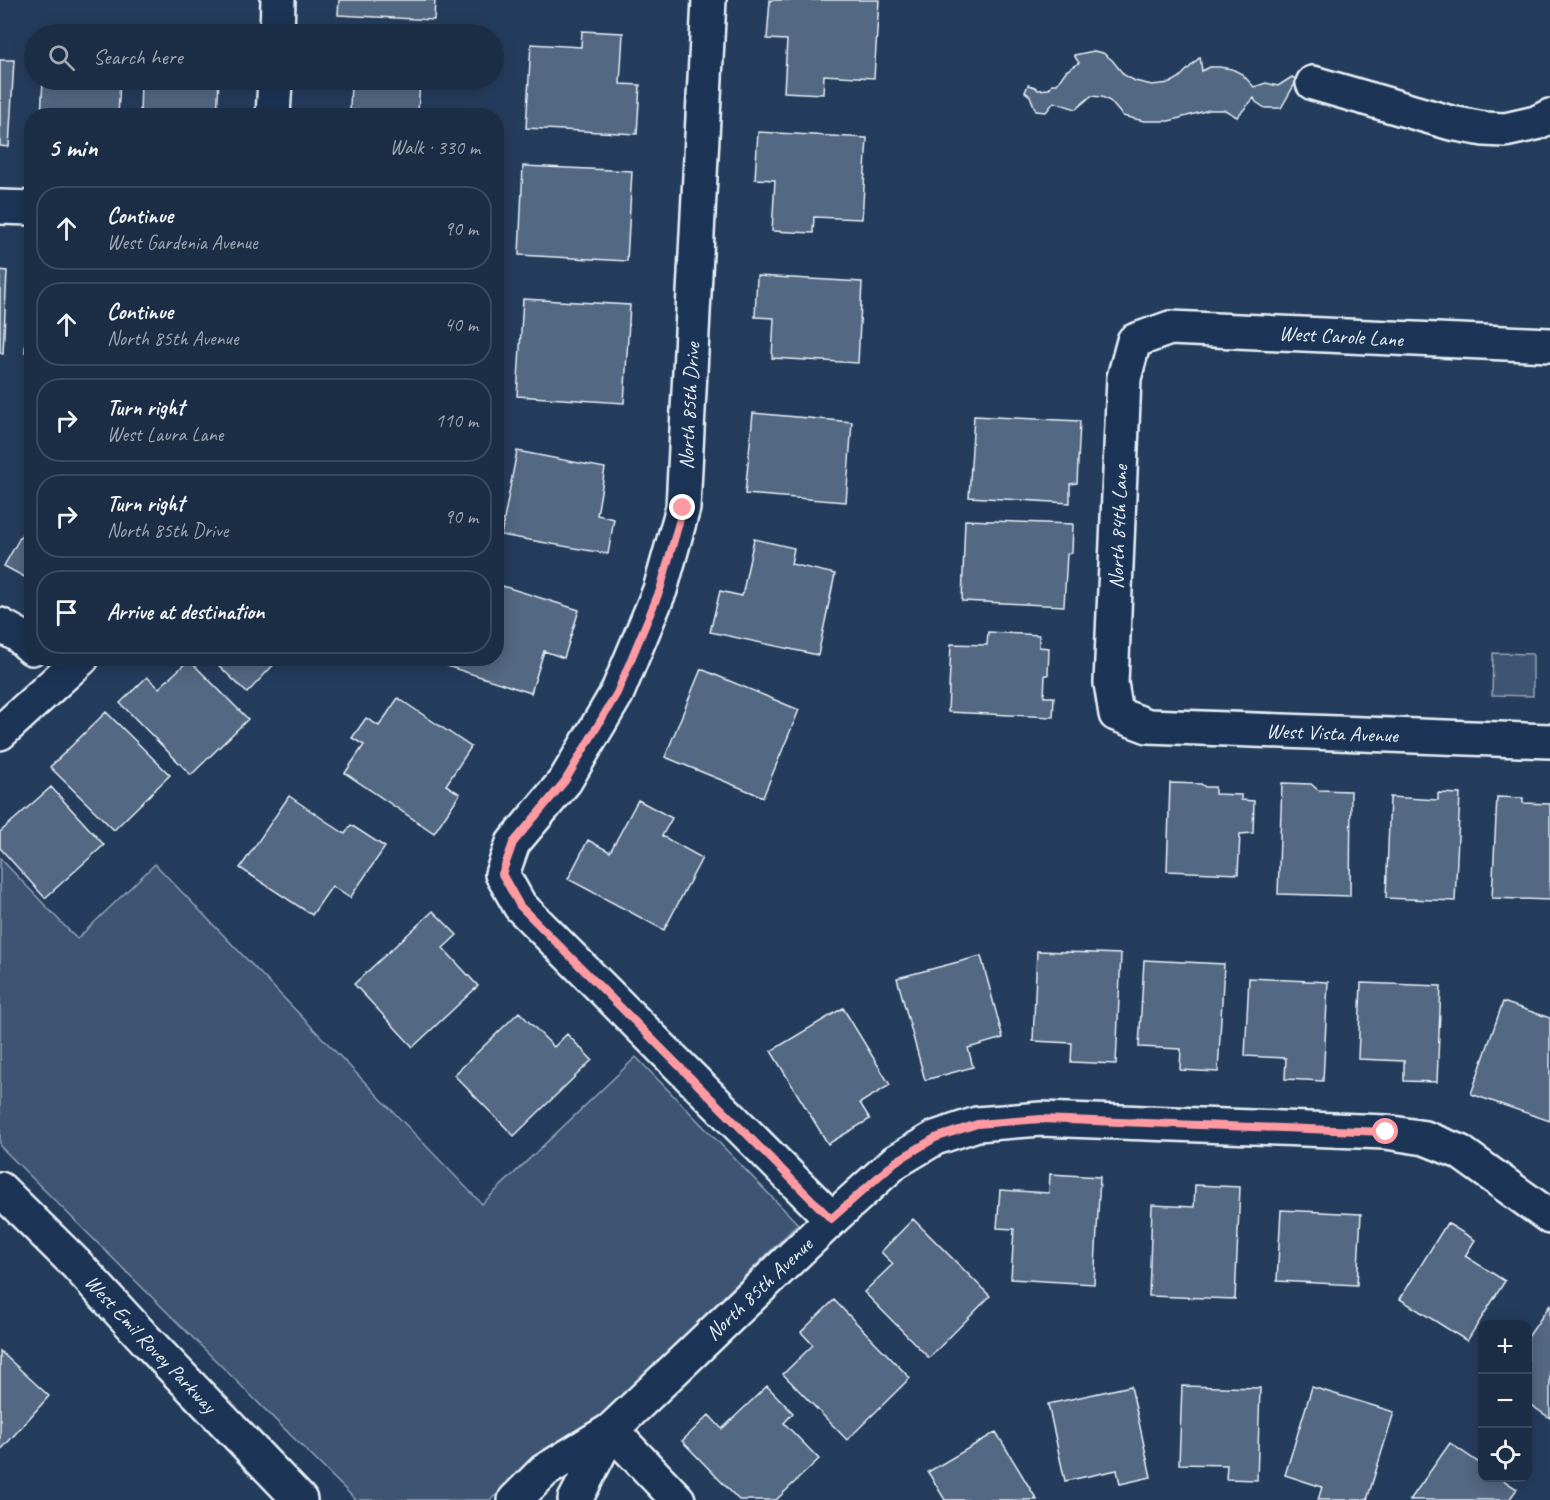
<!DOCTYPE html>
<meta charset="utf-8">
<style>
:root{--surface:#1c2e46;--page:#293a51;--text:#f1f3f6;--muted:#a0a8b3;--line:#3a4a5f}
body{margin:0;font-family:Caveat,sans-serif;background:var(--page);color:var(--text)}
.controls{position:absolute;right:18px;bottom:18px;display:grid;overflow:hidden;border-radius:12px;box-shadow:0 3px 15px #0003}
.controls button{width:54px;height:54px;display:grid;place-items:center;padding:0;border:0;border-bottom:2px solid var(--line);background:var(--surface);color:var(--text);font:30px sans-serif}
.stop{position:absolute;width:18px;height:18px;margin:-14px;border:4px solid #ff9aa2;border-radius:50%;background:#fff}
.stop.end{background:#ff9aa2;border-color:#fff;box-shadow:0 2px 6px #0008}
.list{margin:0;padding:0;list-style:none}
h2{display:flex;justify-content:space-between;align-items:center;height:78px;margin:0;padding:0 24px;font-size:26px}
h2 small{font-size:20px;font-weight:400;color:var(--muted)}
.list li{display:grid;grid-template-columns:39px 1fr auto;gap:18px;align-items:center;box-sizing:border-box;height:84px;margin:0 12px 12px;padding:0 12px;border:2px solid var(--line);border-radius:24px}
.list b{display:block;font-size:22px;white-space:nowrap}
.list p{margin:0;font-size:20px;white-space:nowrap;color:var(--muted)}
.list em{font-size:20px;font-style:normal;color:var(--muted)}
.icon{flex:none;width:33px;height:33px;fill:none;stroke:currentColor;stroke-width:2;stroke-linecap:round;stroke-linejoin:round}
.map{position:relative;flex:none;width:1550px;height:1500px;overflow:hidden}
.search{position:absolute;background:var(--surface);box-shadow:0 3px 15px #0003;left:24px;top:24px;width:480px;height:66px;display:flex;align-items:center;gap:15px;box-sizing:border-box;padding:0 21px;border-radius:33px;color:var(--muted);font-size:22px}
.panel{position:absolute;background:var(--surface);box-shadow:0 3px 15px #0003;left:24px;top:108px;width:480px;height:558px;border-radius:24px}
.map>svg:first-child{display:block}
.green{fill:#3e5472;stroke:#93a2b5;stroke-width:1.5}
.building{fill:#536782;stroke:#e8f1f8;stroke-width:1.5}
.lines{fill:none;stroke-linecap:round;stroke-linejoin:round}
.minor-casing{stroke:#e8f1f8;stroke-width:38}
.minor{stroke:#1d3557;stroke-width:33}
.route{stroke:#ff9aa2;stroke-width:8}
.labels{text-anchor:middle;stroke-width:6;stroke-linejoin:round;paint-order:stroke}
.street-label{font-size:21px;fill:#e8f1f8;stroke:#1d3557}
</style>
<div class="map">
<svg width="1550" height="1500" viewBox="0 0 1550 1500">
<rect width="100%" height="100%" fill="#253d5d"/>
<filter id="ink" filterUnits="userSpaceOnUse"><feTurbulence type="fractalNoise" baseFrequency=".0167" numOctaves="2"/><feDisplacementMap in="SourceGraphic" scale="12" xChannelSelector="R" yChannelSelector="G"/><feConvolveMatrix kernelMatrix="1 2 1 2 8 2 1 2 1" color-interpolation-filters="sRGB"/></filter>
<g filter="url(#ink)">
<path class="green" d="M1493,653L1533,654V696L1492,695Z
M0,858L77,939L155,864L482,1204L636,1057L798,1224L606,1412L530,1466L490,1500H356L0,1146Z"/>
<path class="building" d="M339,0H435L434,20L338,15Z
M770,0H879L874,78L824,75L823,94L784,92L787,40L767,39Z
M334,29L422,34H334Z
M582,31L623,33L620,84L640,85L637,134L526,128L531,44L581,47Z
M1094,51L1103,53L1112,60L1124,75L1135,81L1152,85L1170,83L1179,78L1200,57L1202,71L1210,67H1219L1232,69L1242,74L1254,87L1266,83L1278,86L1292,77L1297,80L1281,108H1265L1256,102L1254,98L1237,117L1225,110H1209L1169,121H1144L1123,116L1110,101L1102,97L1091,96L1076,109L1054,102L1046,112L1036,111L1030,96L1025,92L1028,85L1035,87L1038,90L1049,89L1052,84H1057L1066,71L1079,63L1074,55Z
M0,60H14L9,147L0,146Z
M43,80H120L118,116H41Z
M141,80H219L217,116H140Z
M331,80H420L418,113L350,110L351,81Z
M758,132L867,138L862,219L814,217L813,233L772,231L775,180L755,179Z
M523,166L632,171L627,261L519,255Z
M30,265H32V352H25Z
M0,270L7,271L3,354L0,353Z
M757,276L862,282L858,363L772,358L774,318L755,317Z
M523,299L630,305L624,403L517,396Z
M753,413L852,422L846,502L745,494Z
M974,416L1080,421L1077,483L1070,484V503L969,497Z
M517,451L605,468L597,515L614,519L608,554L501,535Z
M32,516V581L4,566Z
M965,520L1073,524L1072,553L1067,554L1064,606L962,601Z
M754,539L794,548L791,564L835,574L818,655L710,632L720,591L742,596Z
M496,584L579,610L564,658L544,651L531,693L447,666L449,658H496Z
M988,632L1039,635V647L1049,648L1048,675H1045L1044,697H1054L1053,717L948,712L951,644L987,645Z
M211,658H280L247,693Z
M189,660L248,719L191,775L120,703L147,677L159,688Z
M701,669L799,710L763,797L665,757Z
M398,698L471,747L446,785L460,794L434,833L345,773L364,745L352,738L366,718L379,726Z
M106,712L170,775L114,830L50,767Z
M1170,783L1201,784L1205,787H1215V794L1241,795V800L1254,801L1253,833L1240,834L1238,874L1167,871Z
M1282,783L1311,784L1318,790L1351,791L1350,896L1278,894Z
M51,787L104,845L45,898L0,848V832Z
M1438,793L1460,794L1455,901L1386,898L1390,797L1438,800Z
M289,796L345,834L351,825L385,847L350,898L332,886L312,915L240,868Z
M1497,797L1523,798V803L1550,804V900L1492,898Z
M638,800L672,818L662,836L702,858L664,930L568,879L588,840L610,852Z
M433,911L457,935L443,948L478,986L413,1047L354,984Z
M1037,951L1121,954L1116,1064L1071,1062L1072,1043L1033,1041Z
M981,956L1003,1038L968,1048L973,1067L925,1080L897,978Z
M1144,960L1224,964L1218,1072L1180,1070L1181,1049L1139,1047Z
M1249,978L1328,982L1323,1081L1285,1079L1286,1058L1245,1056Z
M1361,983L1441,986L1437,1082L1404,1081V1061L1358,1059Z
M1503,1002L1550,1018V1121L1471,1094Z
M843,1008L890,1085L860,1103L870,1119L828,1144L771,1051Z
M519,1012L554,1047L567,1034L592,1060L514,1136L454,1075Z
M1050,1174L1100,1177L1094,1284L1011,1279L1014,1229L997,1228L1000,1190L1049,1193Z
M1195,1185L1240,1187L1235,1299L1149,1296L1152,1205L1194,1207Z
M1281,1210L1361,1214L1357,1285L1277,1281Z
M913,1219L990,1296L929,1358L864,1292L893,1264L881,1252Z
M1447,1223L1475,1240L1465,1256L1505,1281L1467,1341L1400,1299Z
M834,1300L910,1378L847,1440L783,1374L813,1345L801,1332Z
M1550,1305V1418L1528,1403V1337Z
M0,1351L49,1396L0,1451Z
M767,1386L793,1413L784,1423L819,1459L776,1500H739L682,1441L709,1415L722,1429Z
M1131,1386L1151,1477L1120,1484L1117,1470L1065,1481L1048,1404Z
M1182,1386L1260,1388L1257,1480L1226,1479L1227,1465L1179,1464Z
M1312,1387L1394,1412L1367,1500H1318L1322,1487L1285,1475Z
M996,1432L1037,1500H945L928,1472Z
M1450,1443L1482,1465V1478H1500L1517,1489L1509,1500H1410Z"/>
<g class="lines">
<g class="minor-casing">
<g id="minor">
<path d="M709,0L683,508L660,590L617,693L565,781L513,843L502,874L520,906L832,1219"/>
<path d="M277,34L278,0"/>
<path d="M1313,83L1451,123L1484,129L1505,130L1536,123L1550,116"/>
<path d="M273,116L275,80"/>
<path d="M0,207L32,208"/>
<path id="s1" d="M1550,345L1170,328L1134,341L1124,378L1111,683L1116,714L1148,726L1550,741"/>
<path d="M0,625L18,635L32,648"/>
<path d="M0,733L82,658"/>
<path id="s2" d="M0,1189L76,1264L145,1339L300,1500"/>
<path d="M611,1430L678,1500"/>
<path id="s3" d="M515,1500L544,1471L611,1430L832,1219L895,1162L935,1138L977,1124L1041,1119L1386,1132L1425,1138L1460,1152L1550,1217"/>
<path d="M575,1500L611,1430"/>
</g>
</g>
<use href="#minor" class="minor"/>
</g>
</g>
<g class="lines" filter="url(#ink)">
<path class="route" d="M683,508L660,590L617,693L565,781L513,843L502,874L520,906L831,1219L895,1162L935,1138L977,1124L1041,1119L1386,1132"/>
</g>
<g class="labels">
<g class="street-label">
<text transform="translate(1341 336) rotate(3)" y="7">West Carole Lane</text>
<text transform="translate(689 406) rotate(-87)" y="7">North 85th Drive</text>
<text transform="translate(1118 527) rotate(-88)" y="7">North 84th Lane</text>
<text dy="7" stroke="none"><textPath href="#s1" startOffset="1012">West Vista Avenue</textPath></text>
<text dy="7" stroke="none"><textPath href="#s3" startOffset="324">North 85th Avenue</textPath></text>
<text dy="7" stroke="none"><textPath href="#s2" startOffset="216">West Emil Rovey Parkway</textPath></text>
</g>
</g>
</svg>
<div class="controls">
<button>+</button>
<button>−</button>
<button><svg class="icon" aria-label="locate" viewBox="0 0 24 24"><circle cx="12" cy="12" r="6"/><path d="M12 2v4M12 18v4M2 12h4M18 12h4"/></svg></button>
</div>
<div class="stop" style="left:1386px;top:1132px"></div>
<div class="stop end" style="left:683px;top:508px"></div>
<div class="search"><svg class="icon" aria-label="search" viewBox="0 0 24 24"><circle cx="10" cy="10" r="6"/><path d="M15 15l6 6"/></svg>Search here</div>
<section class="panel">
<h2>5 min<small>Walk · 330 m</small></h2>
<ul class="list">
<li><svg class="icon" aria-label="ahead" viewBox="0 0 24 24"><path d="M12 20V5M6 11l6-6 6 6"/></svg><div><b>Continue</b><p>West Gardenia Avenue</p></div><em>90 m</em></li>
<li><svg class="icon" aria-label="ahead" viewBox="0 0 24 24"><path d="M12 20V5M6 11l6-6 6 6"/></svg><div><b>Continue</b><p>North 85th Avenue</p></div><em>40 m</em></li>
<li><svg class="icon" aria-label="right" viewBox="0 0 24 24"><path d="M7 20v-9h11M14 6l5 5-5 5"/></svg><div><b>Turn right</b><p>West Laura Lane</p></div><em>110 m</em></li>
<li><svg class="icon" aria-label="right" viewBox="0 0 24 24"><path d="M7 20v-9h11M14 6l5 5-5 5"/></svg><div><b>Turn right</b><p>North 85th Drive</p></div><em>90 m</em></li>
<li><svg class="icon" aria-label="arrive" viewBox="0 0 24 24"><path d="M6 21V4h12l-3 4 3 4H6"/></svg><div><b>Arrive at destination</b></div></li>
</ul>
</section>
</div>
